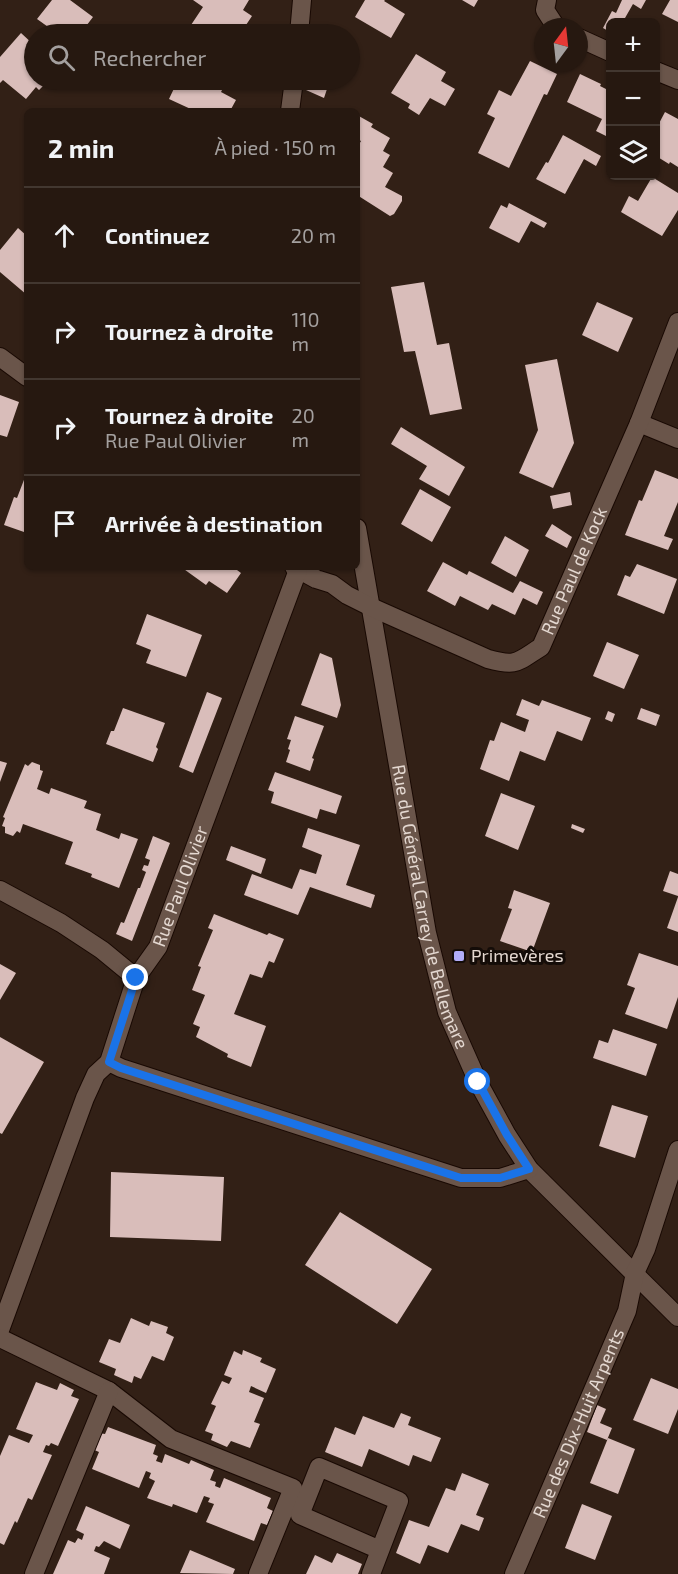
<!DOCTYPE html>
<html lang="fr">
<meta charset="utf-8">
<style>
:root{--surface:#261810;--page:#32251e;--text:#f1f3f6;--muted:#a4a09f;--line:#423730}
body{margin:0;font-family:"Exo 2",sans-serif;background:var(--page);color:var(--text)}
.controls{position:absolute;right:18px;top:18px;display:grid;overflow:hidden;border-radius:9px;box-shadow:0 2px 4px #0004}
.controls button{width:54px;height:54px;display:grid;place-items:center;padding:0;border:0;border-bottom:2px solid var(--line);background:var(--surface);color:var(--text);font:30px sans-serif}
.compass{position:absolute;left:534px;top:18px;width:54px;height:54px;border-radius:50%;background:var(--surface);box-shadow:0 2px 4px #0004;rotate:15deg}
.stop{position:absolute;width:18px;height:18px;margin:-14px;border:4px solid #1a73e8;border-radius:50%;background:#fff}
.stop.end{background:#1a73e8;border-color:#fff;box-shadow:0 2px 6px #0008}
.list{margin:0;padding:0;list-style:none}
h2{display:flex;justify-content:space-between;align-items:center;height:78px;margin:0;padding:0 24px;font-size:26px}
h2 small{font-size:20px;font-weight:400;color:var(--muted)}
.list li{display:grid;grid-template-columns:39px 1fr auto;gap:18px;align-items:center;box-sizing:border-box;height:96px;padding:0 24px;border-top:2px solid var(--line)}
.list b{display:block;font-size:22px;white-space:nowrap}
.list p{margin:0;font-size:20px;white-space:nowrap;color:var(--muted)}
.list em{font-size:20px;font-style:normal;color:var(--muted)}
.icon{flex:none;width:33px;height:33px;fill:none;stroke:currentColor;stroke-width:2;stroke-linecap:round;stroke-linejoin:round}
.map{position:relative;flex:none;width:678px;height:1574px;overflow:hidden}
.search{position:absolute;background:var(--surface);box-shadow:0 2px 4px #0004;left:24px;top:24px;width:336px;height:66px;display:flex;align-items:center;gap:15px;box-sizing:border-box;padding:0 21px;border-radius:33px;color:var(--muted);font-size:22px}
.panel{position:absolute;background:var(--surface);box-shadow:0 2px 4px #0004;left:24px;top:108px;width:336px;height:462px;border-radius:9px}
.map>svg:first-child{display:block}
.building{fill:#d9bdba}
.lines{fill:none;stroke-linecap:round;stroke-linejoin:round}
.minor-casing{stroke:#190903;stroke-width:20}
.minor{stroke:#6a554a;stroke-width:18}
.route{stroke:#1a73e8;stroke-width:8}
.poi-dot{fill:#b2adf9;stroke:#140c08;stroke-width:2}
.labels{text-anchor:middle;stroke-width:6;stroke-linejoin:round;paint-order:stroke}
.street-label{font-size:18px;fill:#e4d8d1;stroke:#140c08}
.poi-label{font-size:18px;fill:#e4d8d1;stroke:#140c08;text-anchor:start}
</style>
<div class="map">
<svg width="678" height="1574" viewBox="0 0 678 1574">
<rect width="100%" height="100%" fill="#322016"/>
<path class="building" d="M52,0H70L93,17L80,34H58L37,19Z
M193,0H249L243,10L252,16L240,34H205L191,25L203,7Z
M365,0H385L384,1L405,14L391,38L355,17Z
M462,0H478L474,7Z
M622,0H646L641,9L633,4L625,18L628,20L626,22H610V32L603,28L612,11L616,13Z
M670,0H678V22L662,14Z
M21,33L34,45V80H49L39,90L36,87L26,99L3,80L0,83V57Z
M416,54L446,72L441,81L455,89L445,106L430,98L419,115L408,108L410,104L391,93Z
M530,61L557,74L547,95L544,94L509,168L478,153L495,118L487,114L499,90L511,96Z
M580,74L601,84L600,86L610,91V138L596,131L602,119L567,102Z
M178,80H219L226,82L221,92L236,100L230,111H195L169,99Z
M310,80L327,89L324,98L306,90Z
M665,112L678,119V167L670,162L669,164L656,156L658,152L656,150V137L657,134L656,129Z
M357,115L373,124L371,127L390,138L383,151L390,155L383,167L393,173L385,187L402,196V201L394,214L390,216L357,195L360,190L357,188V148L361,141L357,139Z
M563,135L601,156L596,166L584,159L565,194L536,179L546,162L548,163Z
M652,177L678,193V210L662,236L621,212L629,196L638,201Z
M509,203L547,223L544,228L531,221L519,243L489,228L501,205L507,208Z
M18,228L27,236V295L0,272V250Z
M424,282L437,345L449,343L462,409L430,415L415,351L404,352L391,287Z
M597,302L633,318L618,352L582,335Z
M557,359L574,443L553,488L519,473L538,430L525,365Z
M0,395L19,402L7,437L0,435Z
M401,427L465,467L449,496L419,479L427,466L391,444Z
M655,470L678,479V502L664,536L673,539L668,550L625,535L639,500L642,501Z
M27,472V525L24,532L4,525L14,497L17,498Z
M420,489L451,507L432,542L401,524Z
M570,492L572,505L553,509L550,496Z
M552,524L572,537L567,548L545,536Z
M505,536L529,550L516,577L491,563Z
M443,562L467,575L469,571L513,593L520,581L543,592L537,605L523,598L515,615L492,604L488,610L460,596L455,606L427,591Z
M637,564L677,579L664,614L617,595L625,575L630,577Z
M181,567H233L241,573L227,593L209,581L206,585Z
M147,614L202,635L186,677L146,663L151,650L136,644Z
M607,642L639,655L624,689L593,676Z
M320,653L332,658L341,705L337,718L301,705Z
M207,692L222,698L193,773L179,767Z
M522,699L539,706L542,700L591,718L582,741L557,731L545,761L520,751L509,781L480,769L490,740L494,741L501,722L525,732L529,720L516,715Z
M123,708L165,723L156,747L158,749L153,762L106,744L111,731H114Z
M641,708L660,715L656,726L637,719Z
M608,711L615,714L612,722L605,719Z
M295,716L324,726L312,758L314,759L310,771L286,762L290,750L288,749L291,740L287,739Z
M0,761L7,763L0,782Z
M32,762L40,765V770L43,771L37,789L49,794L51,788L87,801L84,808L101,814L96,830L119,839L121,833L138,839L119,888L91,877L92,874L65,864L73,842L23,824L20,833L17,831L13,836L5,833V827L2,826L5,818L3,817L25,764L28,766Z
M275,772L342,796L336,814L320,809L317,819L271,803L274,792L268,790Z
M501,793L535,806L518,850L485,836Z
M572,824L585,829L583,833L571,828Z
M308,828L360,845L346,885L375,895L371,908L310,887L298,915L244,895L252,874L292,889L300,869L316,874L322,855L302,847Z
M153,836L170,843L132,941L116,934L121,922L124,923L138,888H140L146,872L142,870L144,865L148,866L150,860L145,858Z
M231,846L266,859L261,874L226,860Z
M670,871L678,874V896L663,891Z
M514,890L550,903L532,952L500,941L512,909L508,908Z
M678,897V932L667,928Z
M214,914L267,935L269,933L284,939L274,963L269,961L262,978L250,974L234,1014L266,1026L251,1067L227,1057L228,1054L196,1037L200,1027L193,1024L205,995L192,990L201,967L198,966L213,930L208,928Z
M639,953L678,966V997L667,1029L625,1014L635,988L627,985Z
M0,964L16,973L0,1000Z
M613,1029L657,1044L646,1076L593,1058L599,1040L608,1043Z
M0,1037L44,1062L2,1134L0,1133Z
M612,1105L648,1116L635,1158L599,1146Z
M111,1172L224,1177L221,1241L110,1237Z
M340,1212L432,1269L397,1324L305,1265Z
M131,1318L149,1326L151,1321L168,1327L166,1333L174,1337L164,1361L152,1356L141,1379L134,1376L132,1383L114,1375L116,1369L99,1362L109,1339L120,1343Z
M243,1350L262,1358L260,1362L276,1369L266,1393L251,1386L249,1392L264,1398L254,1422L260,1424L250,1448L231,1441L227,1447L211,1440L213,1434L205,1431L216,1406L211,1404L222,1381L229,1384L232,1378L224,1375L234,1351L242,1355Z
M651,1378L678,1389V1409L668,1434L633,1420Z
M36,1382L57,1390L60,1383L74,1390L71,1396L79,1399L58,1446L51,1443L49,1446L46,1445L43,1452L52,1455L32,1500L28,1498L17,1523L15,1521L4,1545L0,1543V1456L9,1435L29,1443L33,1435L16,1429Z
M597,1405L606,1409L600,1423L612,1428L607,1440L587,1432Z
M401,1413L411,1417L408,1425L441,1438L431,1462L413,1455L409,1466L369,1449L362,1467L325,1452L335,1427L355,1435L363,1416L394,1428Z
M108,1427L156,1445L153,1454L158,1456L156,1461L162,1463L165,1454L189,1464L191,1460L214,1470L210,1480L216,1482L215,1486L220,1488L224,1478L271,1498L267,1508L273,1511L267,1525L261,1523L254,1541L206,1522L214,1504L208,1502L210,1498L204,1496L197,1513L173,1504L172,1507L147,1498L155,1481L149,1478L151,1473L146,1471L139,1488L92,1469L99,1452L92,1449L99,1433L105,1434Z
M608,1438L635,1449L618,1494L590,1483Z
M462,1473L489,1484L476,1515L484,1518L479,1531L461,1524L448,1553L428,1545L420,1564L396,1553L409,1520L429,1527L446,1488L455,1491Z
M582,1504L612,1516L595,1560L565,1548Z
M86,1506L130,1525L120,1549L104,1541L99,1547L96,1546L94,1551L110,1558L104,1574H53L68,1540L75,1543L78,1538L82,1540L84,1534L76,1530Z
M190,1550L235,1569L233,1574L180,1573Z
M337,1553L362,1564L358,1574H306L315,1555L332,1563Z"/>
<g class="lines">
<g class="minor-casing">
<g id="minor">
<path d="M547,0L545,10L556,27"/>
<path d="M299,34L302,0"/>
<path d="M579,38L610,52"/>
<path d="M656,71L678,80"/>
<path d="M290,111L294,80"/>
<path d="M0,357L27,377"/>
<path d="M639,423L678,439"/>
<path id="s1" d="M357,528L427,933L447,1012L478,1082L507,1135L529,1169L678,1317"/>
<path id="s2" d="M294,567L316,579L332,584L347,595L371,607L488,659C517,667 517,662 541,647L639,423L678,322"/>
<path d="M0,890L61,923L102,950L136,978"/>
<path d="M109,1062L121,1068L461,1178H500L529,1169"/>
<path id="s3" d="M0,1330L85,1098L96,1074L109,1062L136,978L158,947L298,570"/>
<path d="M0,1338L109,1391L171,1439L293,1488L258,1574"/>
<path d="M34,1574L109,1391"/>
<path d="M371,1574L399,1501L319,1467L300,1515L380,1550"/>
<path id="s4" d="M514,1574L627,1311L635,1273L646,1249L678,1150"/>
</g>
</g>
<use href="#minor" class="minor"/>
</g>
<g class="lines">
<path class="route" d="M136,978L109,1062L121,1068L461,1178H500L529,1169L507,1135L478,1082"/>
</g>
<rect class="poi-dot" x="453" y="950" width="12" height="12" rx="3"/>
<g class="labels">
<g class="street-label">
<text dy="6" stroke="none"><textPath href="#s2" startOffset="356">Rue Paul de Kock</textPath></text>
<text dy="6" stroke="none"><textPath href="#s3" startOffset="482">Rue Paul Olivier</textPath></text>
<text dy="6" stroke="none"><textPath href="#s1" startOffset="386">Rue du Général Carrey de Bellemare</textPath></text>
<text dy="6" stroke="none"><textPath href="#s4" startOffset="164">Rue des Dix-Huit Arpents</textPath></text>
</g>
<g class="poi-label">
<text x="471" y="962">Primevères</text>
</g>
</g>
</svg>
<div class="controls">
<button>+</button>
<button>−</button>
<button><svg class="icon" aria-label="layers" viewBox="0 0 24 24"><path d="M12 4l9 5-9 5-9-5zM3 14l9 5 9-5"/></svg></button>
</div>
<svg class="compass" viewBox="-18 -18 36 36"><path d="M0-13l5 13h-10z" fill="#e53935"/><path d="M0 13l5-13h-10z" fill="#a4a09f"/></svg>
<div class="stop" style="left:478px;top:1082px"></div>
<div class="stop end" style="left:136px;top:978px"></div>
<div class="search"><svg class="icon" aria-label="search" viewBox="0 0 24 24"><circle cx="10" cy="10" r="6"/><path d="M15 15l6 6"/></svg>Rechercher</div>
<section class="panel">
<h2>2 min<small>À pied · 150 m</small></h2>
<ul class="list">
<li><svg class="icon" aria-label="ahead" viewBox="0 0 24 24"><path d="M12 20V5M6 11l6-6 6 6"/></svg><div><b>Continuez</b></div><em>20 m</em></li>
<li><svg class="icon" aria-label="right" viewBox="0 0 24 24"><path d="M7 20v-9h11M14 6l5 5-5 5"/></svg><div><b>Tournez à droite</b></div><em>110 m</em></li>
<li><svg class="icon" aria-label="right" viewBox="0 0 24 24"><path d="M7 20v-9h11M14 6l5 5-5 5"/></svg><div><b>Tournez à droite</b><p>Rue Paul Olivier</p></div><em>20 m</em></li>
<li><svg class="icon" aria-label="arrive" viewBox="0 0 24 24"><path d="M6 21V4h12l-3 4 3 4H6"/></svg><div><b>Arrivée à destination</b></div></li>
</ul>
</section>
</div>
